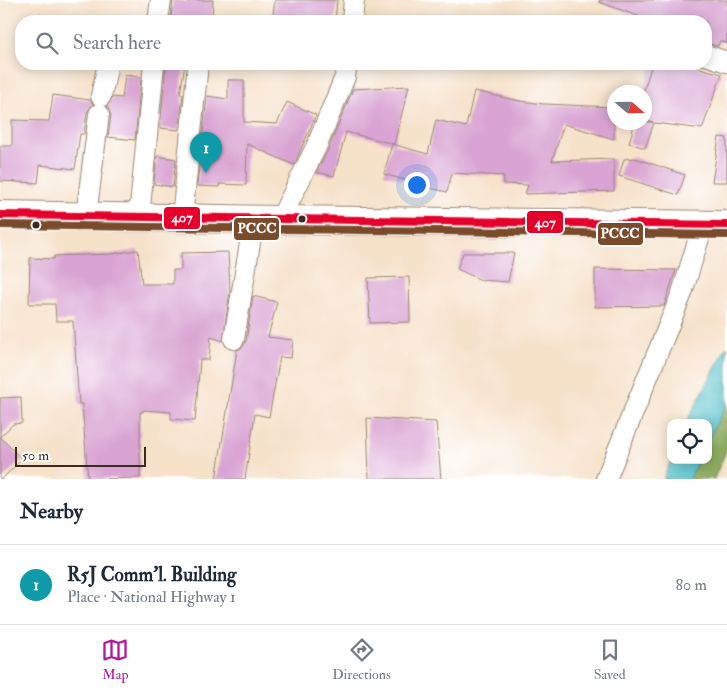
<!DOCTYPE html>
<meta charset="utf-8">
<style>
:root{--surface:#fff;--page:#f6f6f7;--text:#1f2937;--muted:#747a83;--line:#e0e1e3;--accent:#b5179e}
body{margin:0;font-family:"IM FELL Double Pica",serif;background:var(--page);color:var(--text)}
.controls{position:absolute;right:15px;bottom:15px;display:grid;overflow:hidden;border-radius:10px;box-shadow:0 2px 12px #0003}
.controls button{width:45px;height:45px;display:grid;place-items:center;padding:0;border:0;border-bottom:1px solid var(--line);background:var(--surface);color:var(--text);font:25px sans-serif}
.compass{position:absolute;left:607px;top:85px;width:45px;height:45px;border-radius:50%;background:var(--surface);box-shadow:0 2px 12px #0003;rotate:110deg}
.scale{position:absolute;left:15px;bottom:12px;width:131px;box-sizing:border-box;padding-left:5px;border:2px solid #3b2a1e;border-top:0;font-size:14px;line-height:18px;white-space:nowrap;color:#3b2a1e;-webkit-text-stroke:4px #fff;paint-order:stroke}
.you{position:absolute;left:416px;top:184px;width:18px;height:18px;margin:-12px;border:4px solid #fff;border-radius:50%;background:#1a73e8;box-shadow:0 0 0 8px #1a73e833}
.badge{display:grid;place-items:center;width:32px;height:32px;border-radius:50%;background:var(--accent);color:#fff;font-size:16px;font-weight:700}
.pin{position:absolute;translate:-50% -41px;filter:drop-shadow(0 1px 2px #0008)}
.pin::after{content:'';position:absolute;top:26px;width:18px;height:15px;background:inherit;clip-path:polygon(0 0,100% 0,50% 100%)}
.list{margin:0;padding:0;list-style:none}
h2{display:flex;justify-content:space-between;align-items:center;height:65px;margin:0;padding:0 20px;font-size:21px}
h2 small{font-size:16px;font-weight:400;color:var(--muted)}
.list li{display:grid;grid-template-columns:32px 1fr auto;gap:15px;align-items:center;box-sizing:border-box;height:80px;padding:0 20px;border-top:1px solid var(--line)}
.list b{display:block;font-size:19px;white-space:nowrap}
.list p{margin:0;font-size:16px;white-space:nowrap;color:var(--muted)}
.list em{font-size:16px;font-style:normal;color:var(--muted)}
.icon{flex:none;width:28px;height:28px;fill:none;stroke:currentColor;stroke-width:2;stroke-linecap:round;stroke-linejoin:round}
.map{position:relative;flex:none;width:727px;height:479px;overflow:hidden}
.search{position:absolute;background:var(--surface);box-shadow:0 2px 12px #0003;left:15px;right:15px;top:15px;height:55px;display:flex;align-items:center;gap:12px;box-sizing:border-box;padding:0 18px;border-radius:20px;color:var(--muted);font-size:19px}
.sheet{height:145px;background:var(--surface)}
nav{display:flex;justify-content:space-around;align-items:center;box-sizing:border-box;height:70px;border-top:1px solid var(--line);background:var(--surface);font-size:14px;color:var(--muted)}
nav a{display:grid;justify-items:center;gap:2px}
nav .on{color:var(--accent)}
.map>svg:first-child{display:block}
.forest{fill:#8cac60;stroke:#646b3f}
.water{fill:#53c1ca;stroke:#477674}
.building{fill:#d9a4d3}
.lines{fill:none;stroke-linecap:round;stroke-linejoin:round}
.minor-casing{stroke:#988674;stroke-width:22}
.highway-casing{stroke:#988674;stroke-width:30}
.minor{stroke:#fff;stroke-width:20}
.highway{stroke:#fff;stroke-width:28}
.bus-1-casing{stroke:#fff;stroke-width:11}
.bus-2-casing{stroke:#fff;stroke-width:11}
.bus-1{stroke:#e4002b;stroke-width:8}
.bus-2{stroke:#7a4b2a;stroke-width:8}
.bus-dot{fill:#3b2a1e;stroke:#fff;stroke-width:2}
.line-badge{stroke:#fff;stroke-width:2}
.badge-label{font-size:14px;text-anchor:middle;font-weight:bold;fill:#fff}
</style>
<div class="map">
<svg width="727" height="479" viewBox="0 0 727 479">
<rect width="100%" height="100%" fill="#fff"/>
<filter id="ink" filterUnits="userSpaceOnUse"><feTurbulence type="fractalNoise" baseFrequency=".02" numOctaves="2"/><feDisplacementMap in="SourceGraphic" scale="10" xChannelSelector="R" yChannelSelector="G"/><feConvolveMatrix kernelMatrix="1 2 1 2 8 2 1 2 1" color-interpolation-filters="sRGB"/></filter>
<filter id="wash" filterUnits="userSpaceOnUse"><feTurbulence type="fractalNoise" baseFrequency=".0096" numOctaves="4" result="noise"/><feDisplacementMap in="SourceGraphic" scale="20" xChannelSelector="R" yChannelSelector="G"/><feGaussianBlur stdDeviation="1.12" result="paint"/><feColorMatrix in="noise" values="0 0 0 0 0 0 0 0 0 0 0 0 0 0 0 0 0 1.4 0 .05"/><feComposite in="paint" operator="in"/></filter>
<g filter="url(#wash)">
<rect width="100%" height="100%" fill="#f6e1c9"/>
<path class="forest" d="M727,404V449L714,479H690L698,460H708V439Z"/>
<path class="water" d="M727,346V404L708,439V423H686Z
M671,460H698L690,479H663Z"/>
<g id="blocks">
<path class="building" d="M173,0L190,2V0H213L212,21H188L189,18L171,17Z
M275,0H337L335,21H272Z
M600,0H727V43L720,41L718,46L706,43V21H642L643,18L599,2Z
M166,64H185L180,94H183L179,130L160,128Z
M652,64H685L722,74L702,129L654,123L645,148L629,143L635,122H653L644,121V90Z
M125,75L141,77L135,140L108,137L111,115L107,106L113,97L122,98Z
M228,80H244V122L277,124L287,102L316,115L294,165L247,144L246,185L219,184V187L197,186L207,96L228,99Z
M409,86L394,144L346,132L334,176L320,173H316L328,150L353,89Z
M474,91L520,101L544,104L614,107V139L564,124L552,161L614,159V191L525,194L528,185L503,184L504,176L452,173L447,192L421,186V185L384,174L392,144L428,154L436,120L466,127Z
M53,95L90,100L93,104L87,112L84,134H80L75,169L40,165L38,183L0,181V146H12V120L49,121Z
M719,137L727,138V182H712Z
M157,156L176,159L173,187L154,184Z
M635,158L685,175L678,195L619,176L624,159Z
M138,250L142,284H173V270H181V253L228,252L230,290L223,341L211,337L209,360H200L195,421L171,419V412L143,410V412H140V478L88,479L82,404H79L73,321H56L55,304H29L30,258L54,259V256L111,254Z
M463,253H514L508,282L481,280L457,269Z
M595,269L676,270L664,306L595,307Z
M409,277L410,322L370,323L368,278Z
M253,296L277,302L268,337L293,340L291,358L280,357L269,417L255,414L245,479H216L237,350L243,347L246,341Z
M21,397L22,423L13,424L0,437L22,459L2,479H0V398Z
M367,418L436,422L441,479H369Z"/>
</g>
</g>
<g filter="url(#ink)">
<use href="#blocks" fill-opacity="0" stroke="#988674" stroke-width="1"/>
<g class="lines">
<g class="minor-casing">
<path id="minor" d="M158,21L161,0
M352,21L354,0
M706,55L727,62
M101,96L108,64
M86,216L99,114
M139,217L154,64
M182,218L198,64
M280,220L317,145L345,77L347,64
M234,339L254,219
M606,479L682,293L703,225"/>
</g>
<g class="highway-casing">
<path id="highway" d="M0,215L280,220L727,225"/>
</g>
<use href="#minor" class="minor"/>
<use href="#highway" class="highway"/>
<g class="bus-1-casing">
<path id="bus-1" d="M0,215L727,225"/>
</g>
<g class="bus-2-casing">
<path id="bus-2" d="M0,225L727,235"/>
</g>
<use href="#bus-1" class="bus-1"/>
<use href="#bus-2" class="bus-2"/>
</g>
</g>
<g class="bus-dot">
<circle cx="302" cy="219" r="4.5"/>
<circle cx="36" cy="225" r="4.5"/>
</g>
<g class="line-badge">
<rect x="163" y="206" width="38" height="24" rx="5" fill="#e4002b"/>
<rect x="526" y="210" width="38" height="24" rx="5" fill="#e4002b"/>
<rect x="233" y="217" width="47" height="24" rx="5" fill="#7a4b2a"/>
<rect x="597" y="222" width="47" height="24" rx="5" fill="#7a4b2a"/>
</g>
<g class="badge-label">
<text x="182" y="222">407</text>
<text x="545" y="227">407</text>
<text x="257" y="233">PCCC</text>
<text x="620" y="238">PCCC</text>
</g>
</svg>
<div class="controls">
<button><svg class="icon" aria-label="locate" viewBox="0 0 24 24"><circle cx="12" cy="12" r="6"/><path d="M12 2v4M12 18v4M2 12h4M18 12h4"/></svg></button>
</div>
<svg class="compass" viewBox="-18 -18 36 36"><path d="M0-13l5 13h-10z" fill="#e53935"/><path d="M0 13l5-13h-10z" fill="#747a83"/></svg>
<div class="scale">50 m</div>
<div class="you"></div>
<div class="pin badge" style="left:206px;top:173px;background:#0f9aa8">1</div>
<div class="search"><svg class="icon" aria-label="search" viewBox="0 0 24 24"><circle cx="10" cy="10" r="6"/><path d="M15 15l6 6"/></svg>Search here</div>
</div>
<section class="sheet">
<h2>Nearby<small></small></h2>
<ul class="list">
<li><span class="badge" style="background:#0f9aa8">1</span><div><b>R5J Comm'l. Building</b><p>Place · National Highway 1</p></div><em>80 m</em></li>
</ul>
</section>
<nav>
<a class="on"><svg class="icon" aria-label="map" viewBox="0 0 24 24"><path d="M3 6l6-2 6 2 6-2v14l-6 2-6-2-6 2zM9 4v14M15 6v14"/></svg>Map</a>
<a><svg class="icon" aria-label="directions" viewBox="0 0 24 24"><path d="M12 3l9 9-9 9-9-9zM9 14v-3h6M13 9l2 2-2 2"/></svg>Directions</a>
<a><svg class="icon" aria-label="saved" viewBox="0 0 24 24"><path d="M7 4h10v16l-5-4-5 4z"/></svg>Saved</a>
</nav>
